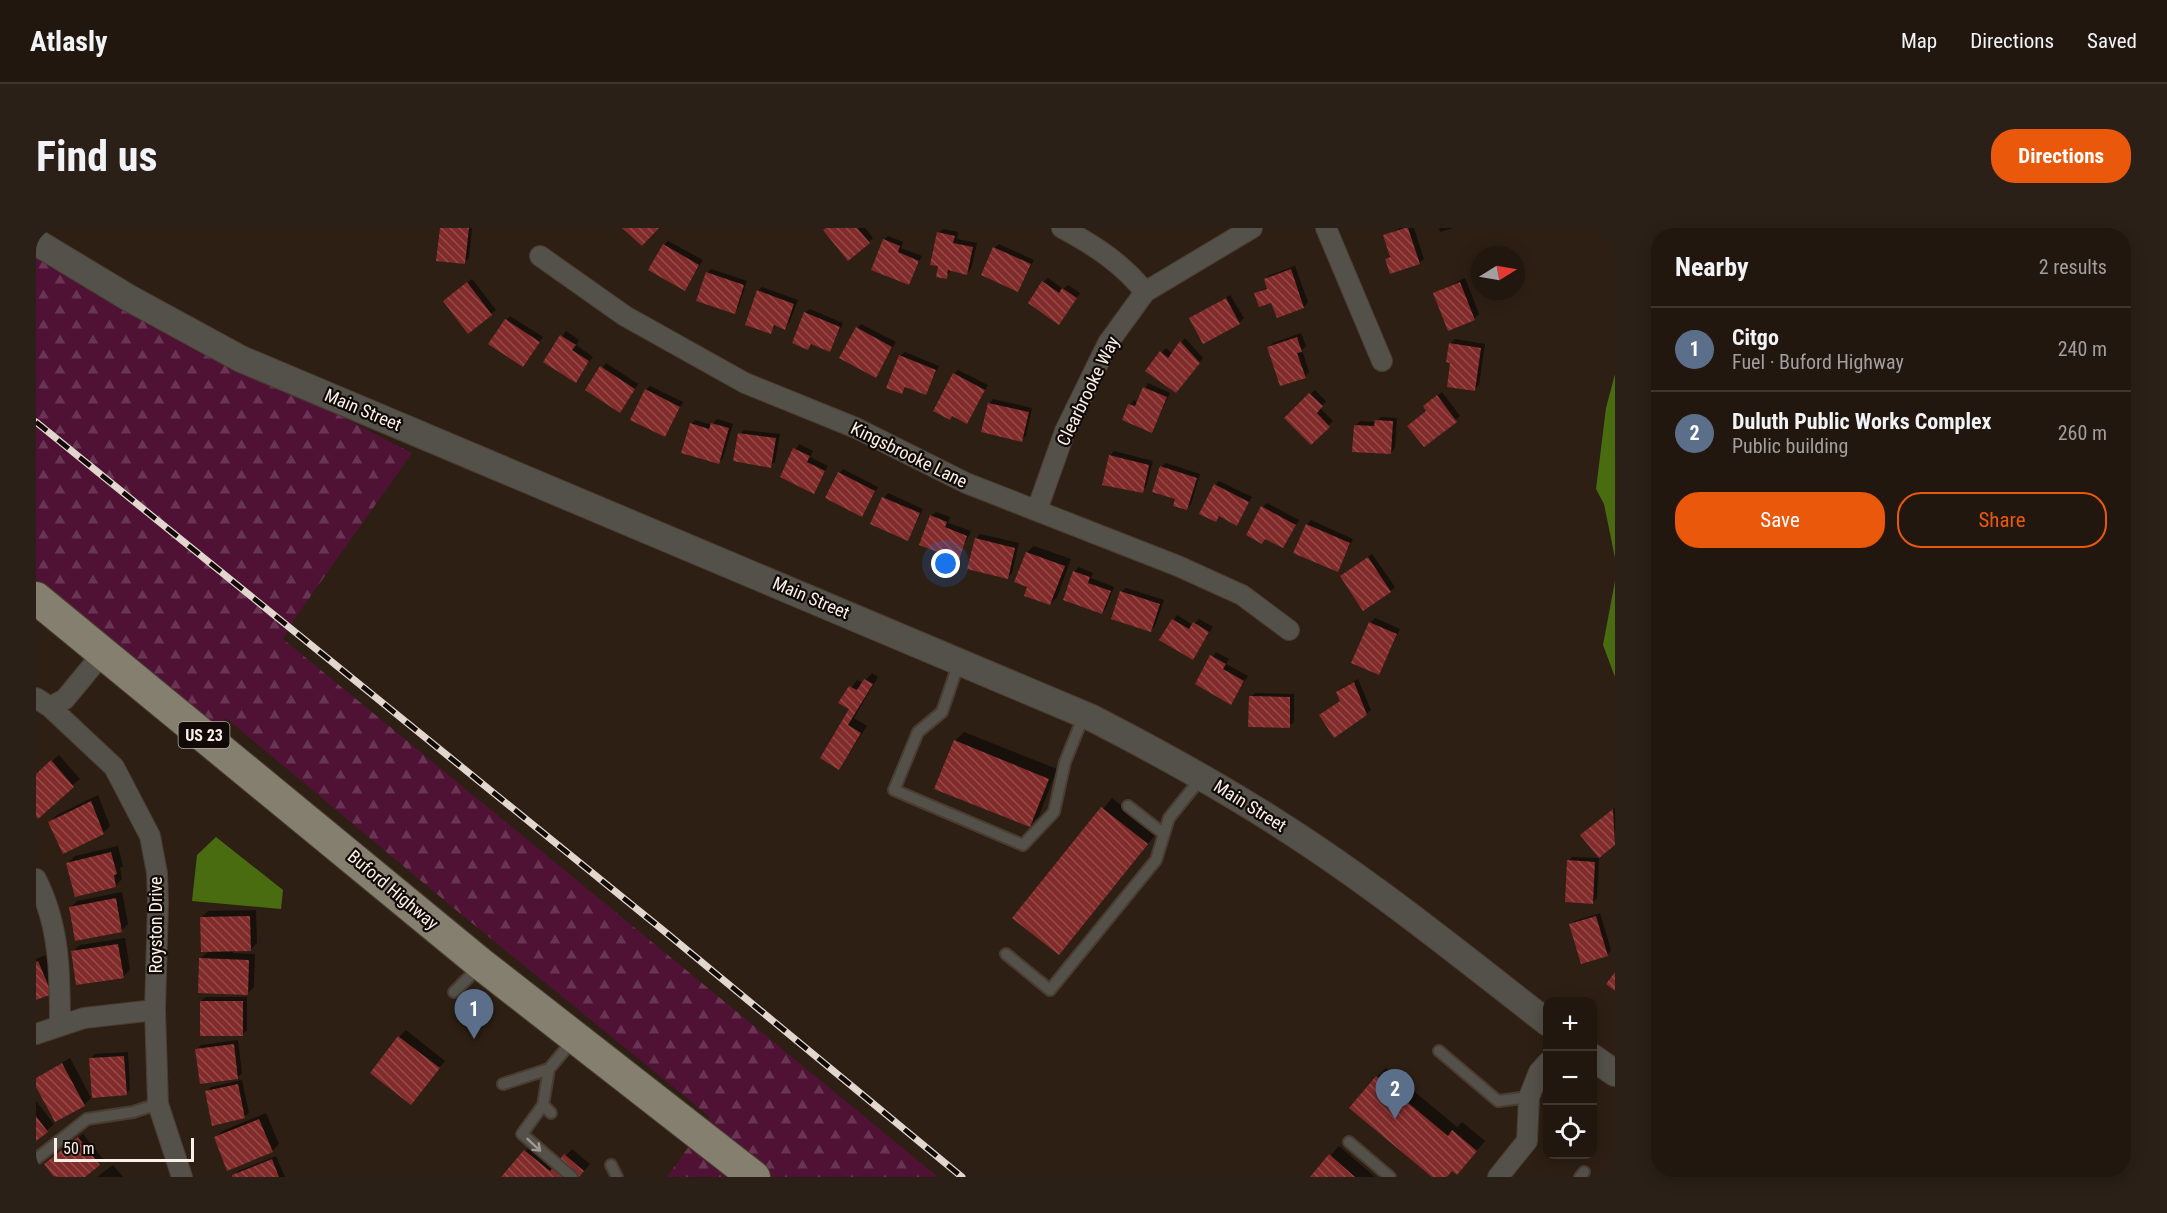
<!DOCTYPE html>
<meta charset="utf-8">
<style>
:root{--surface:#22170e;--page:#2a2017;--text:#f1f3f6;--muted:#a29f9e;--line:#3f362e;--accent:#ea580c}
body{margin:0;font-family:"Roboto Condensed",sans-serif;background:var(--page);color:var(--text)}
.controls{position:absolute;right:18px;bottom:18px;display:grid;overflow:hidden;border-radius:12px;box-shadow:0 3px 15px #0003}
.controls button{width:54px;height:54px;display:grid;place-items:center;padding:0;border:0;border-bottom:2px solid var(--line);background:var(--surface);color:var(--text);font:30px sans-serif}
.compass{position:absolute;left:1435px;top:18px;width:54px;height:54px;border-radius:50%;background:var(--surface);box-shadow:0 3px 15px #0003;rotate:79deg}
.scale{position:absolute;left:18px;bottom:15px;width:140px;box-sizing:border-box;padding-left:6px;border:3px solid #faf0e8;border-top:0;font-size:16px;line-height:21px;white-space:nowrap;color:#faf0e8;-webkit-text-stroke:4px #110a06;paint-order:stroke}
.you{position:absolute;left:910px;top:336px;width:21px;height:21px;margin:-15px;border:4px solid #fff;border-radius:50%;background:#1a73e8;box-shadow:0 0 0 9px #1a73e833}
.badge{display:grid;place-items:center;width:39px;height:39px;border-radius:50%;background:var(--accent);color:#fff;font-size:20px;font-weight:700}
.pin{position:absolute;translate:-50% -50px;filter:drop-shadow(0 2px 3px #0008)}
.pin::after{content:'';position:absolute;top:32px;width:21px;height:18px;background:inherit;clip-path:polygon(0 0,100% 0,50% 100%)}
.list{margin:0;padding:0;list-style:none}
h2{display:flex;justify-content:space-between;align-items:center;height:78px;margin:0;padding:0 24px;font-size:26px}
h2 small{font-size:20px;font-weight:400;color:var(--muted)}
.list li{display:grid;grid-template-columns:39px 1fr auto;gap:18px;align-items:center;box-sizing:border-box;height:84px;padding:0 24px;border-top:2px solid var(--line)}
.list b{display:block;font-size:22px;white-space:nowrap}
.list p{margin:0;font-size:20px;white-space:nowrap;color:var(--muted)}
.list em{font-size:20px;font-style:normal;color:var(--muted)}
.actions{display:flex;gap:12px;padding:18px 24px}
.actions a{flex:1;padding:14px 0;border:2px solid var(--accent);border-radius:24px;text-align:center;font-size:21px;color:var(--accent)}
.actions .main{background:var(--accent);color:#fff}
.icon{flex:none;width:33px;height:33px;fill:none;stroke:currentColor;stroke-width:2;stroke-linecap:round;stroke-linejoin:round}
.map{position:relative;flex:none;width:1579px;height:949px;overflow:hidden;border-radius:24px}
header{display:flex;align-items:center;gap:36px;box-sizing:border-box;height:84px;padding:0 30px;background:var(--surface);border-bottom:2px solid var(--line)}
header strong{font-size:28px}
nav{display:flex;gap:33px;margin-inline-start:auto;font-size:21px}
.intro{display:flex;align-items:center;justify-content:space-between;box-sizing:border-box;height:144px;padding:0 36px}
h1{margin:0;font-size:42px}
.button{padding:15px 27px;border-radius:24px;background:var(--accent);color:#fff;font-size:21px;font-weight:700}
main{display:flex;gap:36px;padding:0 36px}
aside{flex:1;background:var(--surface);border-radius:24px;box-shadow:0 3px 15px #0003}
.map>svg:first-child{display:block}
.forest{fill:url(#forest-firs)}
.water{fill:#4a6c11}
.shadow{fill:#0007}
.building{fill:url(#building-back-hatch)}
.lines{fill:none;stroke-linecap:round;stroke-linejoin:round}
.service-casing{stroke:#4a3c31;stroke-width:14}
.minor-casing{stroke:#4a3c31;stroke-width:22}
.tertiary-casing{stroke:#4a3c31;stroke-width:28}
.primary-casing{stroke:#4a3c31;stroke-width:34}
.service{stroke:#535149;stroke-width:10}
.minor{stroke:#535149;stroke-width:20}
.tertiary{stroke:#535149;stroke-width:26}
.primary{stroke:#847f6e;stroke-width:32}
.rail-casing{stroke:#e2d7cf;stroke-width:7}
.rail{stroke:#110a06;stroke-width:4.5;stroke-dasharray:14;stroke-linecap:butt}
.oneway{stroke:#9e9991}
.labels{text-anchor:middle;stroke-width:4.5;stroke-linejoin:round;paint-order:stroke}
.shield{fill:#110a06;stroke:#b4aba4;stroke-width:1.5}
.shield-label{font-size:16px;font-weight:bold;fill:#faf0e8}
.street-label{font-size:18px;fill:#faf0e8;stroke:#110a06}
</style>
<header>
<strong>Atlasly</strong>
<nav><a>Map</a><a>Directions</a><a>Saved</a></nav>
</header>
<div class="intro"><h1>Find us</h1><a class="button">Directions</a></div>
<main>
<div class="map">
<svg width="1579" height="949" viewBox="0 0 1579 949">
<defs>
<pattern id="forest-firs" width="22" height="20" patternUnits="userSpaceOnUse" patternTransform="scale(1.5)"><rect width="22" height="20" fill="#4f1235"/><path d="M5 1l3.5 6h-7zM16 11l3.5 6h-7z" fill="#693552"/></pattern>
<pattern id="building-back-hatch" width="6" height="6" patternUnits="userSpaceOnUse" patternTransform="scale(1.5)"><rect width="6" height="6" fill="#812b2a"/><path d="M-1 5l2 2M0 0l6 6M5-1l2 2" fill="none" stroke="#944a49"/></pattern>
</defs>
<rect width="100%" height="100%" fill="#2d1f13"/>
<path class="forest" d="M0,13L182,125L376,225L257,393L247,411L902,949H631L674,889L420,682L190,490L183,498L0,391Z"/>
<path class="water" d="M1579,146V330L1568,276L1560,261L1570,180Z
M1579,335V449L1567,417L1579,353Z
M180,609L247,662L245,681L156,673L161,627Z"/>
<path class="shadow" d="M405,0H436L433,30L429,34Z
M791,0H829L837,10L833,14Z
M1364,0H1378L1388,31L1383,35L1350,31L1355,26L1349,8Z
M1403,0H1417L1404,4Z
M907,1L922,4L921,11L941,15L935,41L931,45L915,42L910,49L904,37L902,5Z
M852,8L867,14L865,20L886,28L873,55L848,12Z
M632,13L667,32L649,61L628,17Z
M963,16L998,32L982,62L958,20Z
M1259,38L1272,74L1268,79L1236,73L1220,65L1232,59L1229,51L1234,47Z
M675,41L711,53L702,80L698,84L671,45Z
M1012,50L1027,61L1032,57L1044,65L1027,91L1007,54Z
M1429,50L1443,86L1438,91L1399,65Z
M436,51L460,82L433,104L413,69Z
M726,59L762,72L753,95L749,100L740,97L734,104L722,63Z
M1194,67L1208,90L1203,95L1155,91Z
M774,81L807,95L794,122L777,115L772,120L769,85Z
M474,88L507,109L491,133L454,115Z
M825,96L860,114L839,148L821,100Z
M530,103L543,112L540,117L557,129L539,153L509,134Z
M1265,105L1270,118L1266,122L1273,144L1269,148L1232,119L1237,115Z
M1149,110L1167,130L1144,158L1111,142L1130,120L1137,126Z
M1419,111L1449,116L1443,157L1438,162L1416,134L1414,116Z
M869,124L903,138L889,166L871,158L866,165L864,128Z
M570,135L602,156L588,178L551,161Z
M922,142L952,157L931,194L918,146Z
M1112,155L1134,165L1116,203L1094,177L1098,172L1102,174Z
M614,158L647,174L629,207L610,162Z
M1279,162L1290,173L1284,180L1297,193L1275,215L1250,190Z
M1406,164L1424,188L1388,217L1393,174Z
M957,171L996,180L990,208L985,212L953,176Z
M1345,189L1361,190L1359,220L1355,225L1319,198L1324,193L1340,194Z
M681,191L697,196L687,230L683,234L655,196L659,192L676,197Z
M708,202L744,206L739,234L734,238L704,206Z
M763,216L777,223L774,229L792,238L777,264L746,248Z
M1078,223L1117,233L1110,259L1106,263L1074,228Z
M1130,235L1164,246L1155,276L1150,281L1141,270L1125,239Z
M807,241L842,259L825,287L803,245Z
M1183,253L1216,269L1200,296L1184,288L1180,292L1179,257Z
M852,265L887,281L872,311L848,270Z
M1231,275L1263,292L1247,319L1227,279Z
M900,284L914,289L912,295L935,303L922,330L895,288Z
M1275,292L1317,311L1301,342L1271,297Z
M944,306L983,315L976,345L972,349L940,311Z
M998,318L1035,331L1021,369L1014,376L993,358L980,353L991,324Z
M1336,326L1359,359L1354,363L1306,348Z
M1043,339L1057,345L1055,350L1078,359L1070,380L1066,385L1038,344Z
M1090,360L1128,372L1119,398L1115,402L1085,364Z
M1141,387L1157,397L1163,391L1177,399L1156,430L1125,411Z
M1339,390L1364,401L1343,445L1334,395Z
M1180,424L1193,431L1190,436L1212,448L1195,475L1161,455Z
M836,445L842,449L818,490L831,498L803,540L815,481L804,475L821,452L827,455Z
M1322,451L1335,482L1330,486L1290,483L1305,472L1301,464L1306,460Z
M1219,465L1258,466V494L1253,498L1215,469Z
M928,504L1021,541L1003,588L993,597L919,513Z
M23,527L44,551L0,586V547Z
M62,567L74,598L67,605L14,594L21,587Z
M1076,570L1120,606L1023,725L978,690Z
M1579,580V615L1563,628L1550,603Z
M82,618L87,638L84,640L86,651L79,658L32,635L39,628Z
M1537,629L1563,630L1561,670L1557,674L1532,633Z
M86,664L92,696L85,703L34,680L41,673Z
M220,682L221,715L214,722H197V725L219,726L218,759L211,766L165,730L173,723L165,690L172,683Z
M1564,685L1575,722L1571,727L1535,697L1539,693Z
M89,710L94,742L87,749L37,723L44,717Z
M9,727L22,757L0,770V731Z
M170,769H211V802L206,807L165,773Z
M370,802L409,833L375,875L363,809Z
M202,812L206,845L202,849L161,822L165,817Z
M92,824L94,862L90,866L55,830L59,826Z
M34,830L55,870L48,877L20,892L0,856V850Z
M1350,840L1421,899L1426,894L1449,913L1421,945L1417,941L1411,949H1398L1341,849Z
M206,852L213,885L208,889L171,864L175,859Z
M0,873L18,896L0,912Z
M230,885L243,916L236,923L180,910L186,903Z
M47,906L67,931L46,949H20L14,932Z
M496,916L521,937L536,921L554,936L542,949H467Z
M1303,918L1339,949H1276Z
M240,928L249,949H198L202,943Z
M77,937L87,949H61Z"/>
<path class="building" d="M404,0H433L429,36L400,33Z
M586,0H623L606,18Z
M790,0H821L834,15L812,33L787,2Z
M1369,0H1372L1384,36L1354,46L1349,31L1354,29L1347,7Z
M901,4L919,8L917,15L937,19L931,47L912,42L911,51L900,49L902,38L894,37Z
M847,11L864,18L862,24L883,33L873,57L835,42Z
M627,16L663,37L649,63L612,42Z
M957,19L995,36L982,64L945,47Z
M1255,41L1268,80L1241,90L1235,75L1223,79L1218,65L1231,61L1228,51Z
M670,44L708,57L699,86L660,73Z
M1006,53L1023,65L1026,60L1041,70L1023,97L992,75Z
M431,54L456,87L432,106L407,73Z
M1424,54L1439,92L1412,103L1397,65Z
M721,62L758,76L749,102L738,97L735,106L709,97Z
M1190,70L1204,96L1167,116L1153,90Z
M768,84L804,99L794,124L775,116L772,122L756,115Z
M469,91L504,114L487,139L452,116Z
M820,99L856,119L840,150L803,130Z
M524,107L540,117L536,122L553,133L540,155L507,134Z
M1261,109L1266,124L1261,125L1270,150L1244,158L1231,119Z
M1144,113L1164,135L1140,165L1109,143L1124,123L1132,130Z
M1413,115L1445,120L1439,163L1411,159L1414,135L1410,134Z
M863,127L900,142L890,167L869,159L866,166L850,160Z
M564,138L599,161L584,185L549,162Z
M917,145L949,162L931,196L916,188L914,192L897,183Z
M1107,159L1131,169L1116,205L1086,192L1092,176L1099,178Z
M609,161L644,179L629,209L594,192Z
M1273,165L1287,178L1281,185L1294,199L1275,217L1248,190Z
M1401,167L1421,194L1388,219L1371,198L1390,183L1387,178Z
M952,175L993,184L986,214L945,204Z
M1339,192L1357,193L1355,226L1316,224L1318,197L1338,198Z
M654,195L673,201L675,195L693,200L683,236L645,225Z
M702,205L740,210L735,240L697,233Z
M757,220L774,228L771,234L789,243L778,266L744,249Z
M1073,227L1113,237L1107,265L1066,257Z
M1124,238L1161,250L1151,282L1137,278L1139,271L1116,264Z
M802,244L839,263L826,289L789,270Z
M1178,256L1213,274L1201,298L1183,288L1180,294L1163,286Z
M846,269L884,285L872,313L834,296Z
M1225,278L1260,297L1247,320L1229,311L1226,316L1210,307Z
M894,287L911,294L909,299L931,308L923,332L883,317Z
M1270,296L1314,315L1302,344L1257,325Z
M939,310L979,320L972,351L931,341Z
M990,324L1029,338L1014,377L988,368L991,359L978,354Z
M1332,329L1355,364L1327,383L1304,348Z
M1037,343L1054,349L1052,355L1075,363L1066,386L1027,372Z
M1084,363L1124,376L1115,404L1075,391Z
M1136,391L1153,401L1157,394L1173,404L1157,432L1123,412Z
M1333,394L1361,406L1343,447L1315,435Z
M1174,427L1190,436L1187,441L1208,453L1195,477L1159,456Z
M828,451L837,456L812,497L825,505L803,542L784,530L813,481L802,475L813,458L821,462Z
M1318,454L1331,487L1298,510L1283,487L1304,473L1300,464Z
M1213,468L1254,469V500L1212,499Z
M918,512L1013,551L994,599L898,561Z
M15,532L38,559L2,591L0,588V546Z
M55,573L68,606L27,626L12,594Z
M1065,579L1112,616L1023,727L976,690Z
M1577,581L1579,617L1563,630L1544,607Z
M75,624L81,646L78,647L80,659L39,669L30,635Z
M1531,632L1559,634L1557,676L1529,674Z
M80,670L86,704L39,713L33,679Z
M214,688L215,723L165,724L164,689Z
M1560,688L1572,728L1545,736L1533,696Z
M82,716L88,750L40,757L35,723Z
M163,730L213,732L212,767L162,765Z
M2,733L16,766L0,772V734Z
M1579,744V763L1570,756Z
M164,773H207V808H164Z
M362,808L404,840L375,877L334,845Z
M198,816L202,851L164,856L159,821Z
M88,828L91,867L56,870L53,830Z
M26,835L49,878L19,894L0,859V850Z
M1340,848L1412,908L1416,902L1441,923L1421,947L1416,943L1411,949H1396L1313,880Z
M202,856L209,890L176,898L169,863Z
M0,888L12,904L0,913Z
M223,891L237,924L191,943L178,909Z
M42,909L64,937L49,949H18L8,936Z
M488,922L514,943L528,926L548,943L543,949H465Z
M1293,926L1319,949H1274Z
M236,931L243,949H196V947Z"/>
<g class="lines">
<g class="service-casing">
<path id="service" d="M923,434L906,484L882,504L858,562L987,617L1018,584L1029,534L1048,487
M1092,578L1128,606
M970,726L1014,762L1120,632L1133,590L1166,549
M418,764L443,739
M1403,823L1462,873L1493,869
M513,841L507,877L515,885
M467,856L513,841L537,812
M507,877L486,906L536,949
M1313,914L1354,949
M0,931L51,891L97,884L122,876
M575,937L581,949
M1544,949L1548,944"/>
</g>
<g class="minor-casing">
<path id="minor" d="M1026,0C1058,17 1087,36 1109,64
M1290,0L1346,133
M504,28L589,88L709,155L820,200L930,255L1142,338L1206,367L1253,402
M1001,282L1029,203L1072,115L1109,64L1216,0
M0,470L14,479L78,539L114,608L121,645L122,675L119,782L122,876L146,949
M14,479L29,471L67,425
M0,651C24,698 24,746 24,798
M0,806L48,790L119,782
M1462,949L1491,913L1493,869L1503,844L1512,834"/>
</g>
<g class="tertiary-casing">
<path id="tertiary" d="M0,14L93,70L205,131L1056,490C1122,524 1186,559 1249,600C1341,659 1426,728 1512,795
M1556,829L1579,845"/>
</g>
<g class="primary-casing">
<path id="primary" d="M0,370L445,736L718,949"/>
</g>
<use href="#service" class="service"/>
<use href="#minor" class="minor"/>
<use href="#tertiary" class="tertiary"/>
<use href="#primary" class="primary"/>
<g class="rail-casing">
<path id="rail" d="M0,194L628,703L926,949"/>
</g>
<use href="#rail" class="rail"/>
</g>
<defs><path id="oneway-shaft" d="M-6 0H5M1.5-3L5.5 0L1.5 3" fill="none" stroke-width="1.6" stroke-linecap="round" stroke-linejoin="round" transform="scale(1.5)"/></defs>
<use class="oneway" href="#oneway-shaft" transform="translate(498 917) rotate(43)"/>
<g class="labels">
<rect class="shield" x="142.5" y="494" width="51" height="26" rx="4.5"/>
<g class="shield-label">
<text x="168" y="513">US 23</text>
</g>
<g class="street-label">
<text transform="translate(1052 163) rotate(-64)" y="6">Clearbrooke Way</text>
<text transform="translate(327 182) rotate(23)" y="6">Main Street</text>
<text transform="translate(873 227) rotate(26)" y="6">Kingsbrooke Lane</text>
<text transform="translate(775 370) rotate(23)" y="6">Main Street</text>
<text transform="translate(1214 578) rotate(32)" y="6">Main Street</text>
<text transform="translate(357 662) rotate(40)" y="6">Buford Highway</text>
<text transform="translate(120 697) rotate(-90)" y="6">Royston Drive</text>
</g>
</g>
</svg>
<div class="controls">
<button>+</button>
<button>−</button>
<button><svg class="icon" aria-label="locate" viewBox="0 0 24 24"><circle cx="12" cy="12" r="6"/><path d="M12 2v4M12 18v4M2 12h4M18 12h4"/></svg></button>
</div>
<svg class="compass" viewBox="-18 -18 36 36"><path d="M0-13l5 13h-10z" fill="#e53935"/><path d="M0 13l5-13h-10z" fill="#a29f9e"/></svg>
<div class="scale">50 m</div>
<div class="you"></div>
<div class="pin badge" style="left:438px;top:811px;background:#5c6f8a">1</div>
<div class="pin badge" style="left:1359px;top:891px;background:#5c6f8a">2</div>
</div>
<aside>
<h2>Nearby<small>2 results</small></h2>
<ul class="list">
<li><span class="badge" style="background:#5c6f8a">1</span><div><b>Citgo</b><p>Fuel · Buford Highway</p></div><em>240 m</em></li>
<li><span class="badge" style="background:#5c6f8a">2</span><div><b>Duluth Public Works Complex</b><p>Public building</p></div><em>260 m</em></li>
</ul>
<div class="actions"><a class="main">Save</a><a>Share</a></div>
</aside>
</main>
